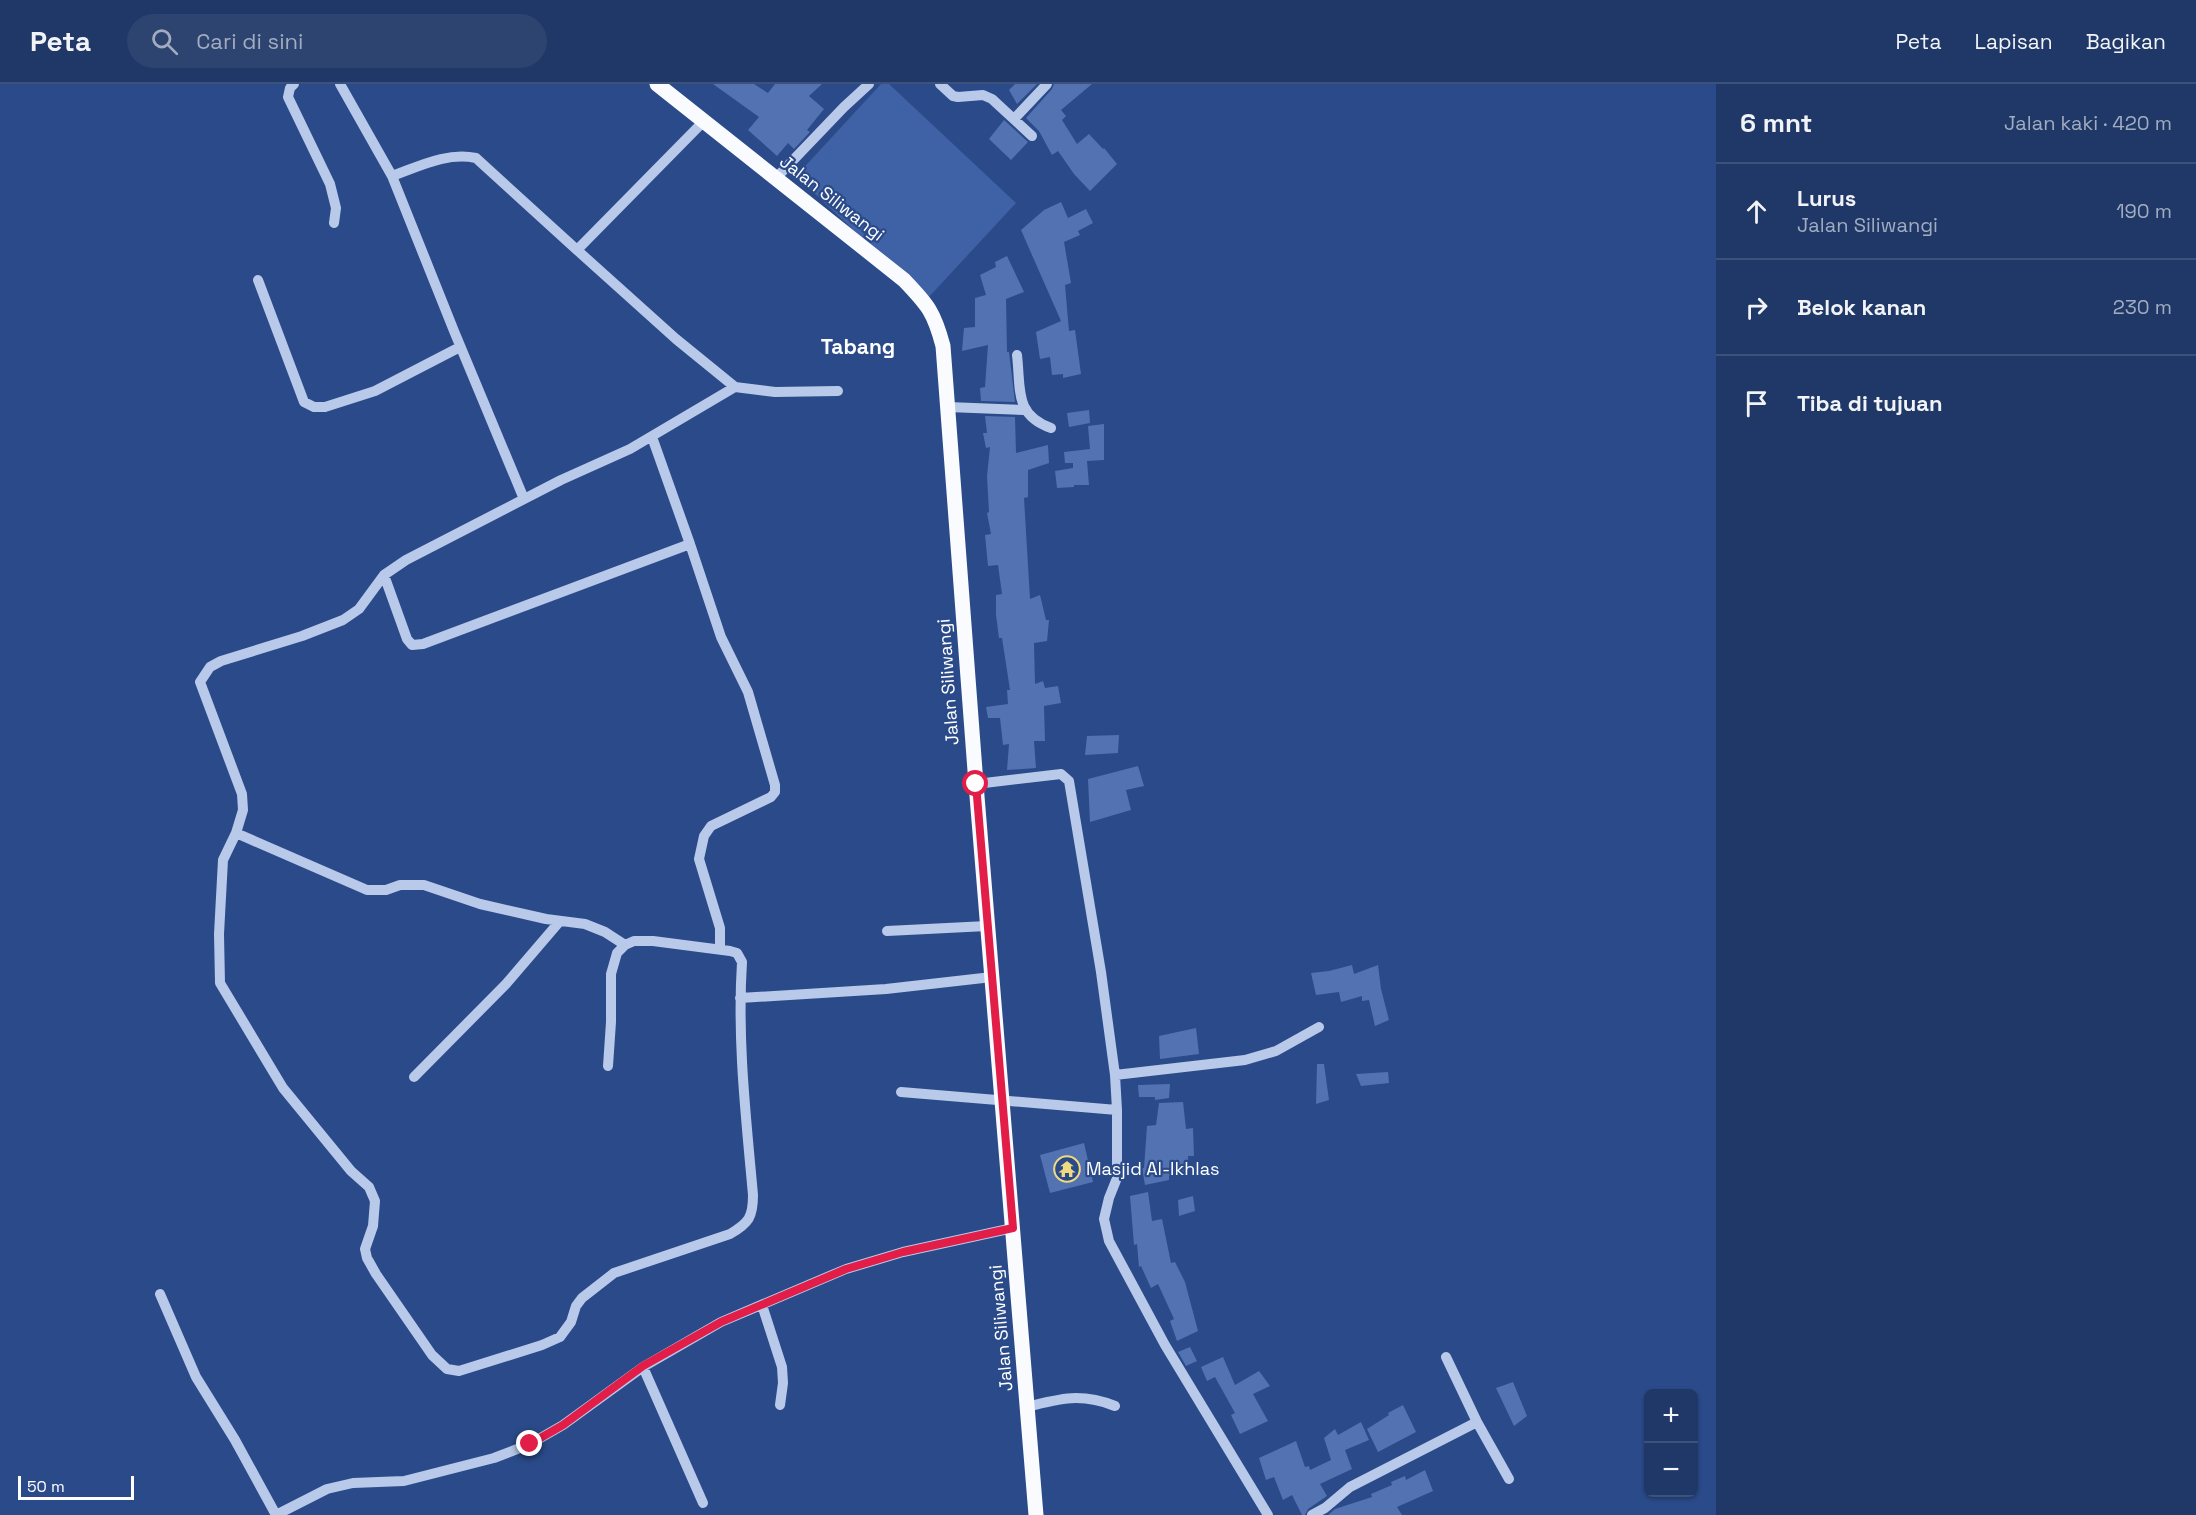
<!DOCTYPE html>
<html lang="id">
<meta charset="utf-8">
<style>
:root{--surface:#203867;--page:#2d4370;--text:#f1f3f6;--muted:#a2acc0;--line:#3d527b}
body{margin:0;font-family:"Space Grotesk",sans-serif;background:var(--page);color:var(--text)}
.controls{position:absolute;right:18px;bottom:18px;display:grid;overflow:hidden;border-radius:9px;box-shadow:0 2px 4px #0004}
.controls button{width:54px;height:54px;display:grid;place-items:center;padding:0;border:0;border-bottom:2px solid var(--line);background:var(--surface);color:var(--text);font:30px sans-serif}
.scale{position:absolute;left:18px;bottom:15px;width:116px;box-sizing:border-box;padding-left:6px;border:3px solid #fff;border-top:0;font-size:16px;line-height:21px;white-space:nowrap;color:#fff;-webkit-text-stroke:4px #2a4a89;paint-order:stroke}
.stop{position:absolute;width:18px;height:18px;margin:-14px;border:4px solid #e11d48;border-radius:50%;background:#fff}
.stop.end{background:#e11d48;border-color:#fff;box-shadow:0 2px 6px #0008}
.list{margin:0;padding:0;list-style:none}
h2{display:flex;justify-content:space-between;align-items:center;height:78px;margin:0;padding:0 24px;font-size:26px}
h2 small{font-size:20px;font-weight:400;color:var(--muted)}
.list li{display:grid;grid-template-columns:39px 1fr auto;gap:18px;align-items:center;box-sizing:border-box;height:96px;padding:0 24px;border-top:2px solid var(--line)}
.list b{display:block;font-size:22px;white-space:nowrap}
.list p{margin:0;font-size:20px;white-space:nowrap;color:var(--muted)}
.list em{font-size:20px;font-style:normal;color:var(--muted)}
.icon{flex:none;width:33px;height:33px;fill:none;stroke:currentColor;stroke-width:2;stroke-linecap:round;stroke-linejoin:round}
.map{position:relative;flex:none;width:1716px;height:1431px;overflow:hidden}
header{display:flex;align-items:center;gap:36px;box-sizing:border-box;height:84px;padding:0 30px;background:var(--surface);border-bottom:2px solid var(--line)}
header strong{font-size:28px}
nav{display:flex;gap:33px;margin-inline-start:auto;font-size:21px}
.search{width:420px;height:54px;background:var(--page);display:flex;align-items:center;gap:15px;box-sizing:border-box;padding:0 21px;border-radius:33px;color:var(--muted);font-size:22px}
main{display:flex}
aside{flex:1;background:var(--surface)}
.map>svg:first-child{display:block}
.pitch{fill:#3f62a6}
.building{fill:#5372b1}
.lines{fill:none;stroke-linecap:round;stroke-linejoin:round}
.minor{stroke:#b8c9e9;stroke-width:10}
.major{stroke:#fafbfe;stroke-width:15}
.route{stroke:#e11d48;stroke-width:8}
.labels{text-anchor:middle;stroke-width:4.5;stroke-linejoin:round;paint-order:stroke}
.street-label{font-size:18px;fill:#fff;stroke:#2a4a89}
.poi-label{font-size:18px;fill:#fff;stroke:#2a4a89;text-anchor:start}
.quarter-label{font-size:21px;font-weight:bold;fill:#fff;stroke:#2a4a89}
</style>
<header>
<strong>Peta</strong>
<div class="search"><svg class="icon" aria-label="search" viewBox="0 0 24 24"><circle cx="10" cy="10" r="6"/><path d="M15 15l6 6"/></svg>Cari di sini</div>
<nav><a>Peta</a><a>Lapisan</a><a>Bagikan</a></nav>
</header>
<main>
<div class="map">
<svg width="1716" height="1431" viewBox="0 0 1716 1431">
<rect width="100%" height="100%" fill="#2a4a89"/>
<path class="pitch" d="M881,0H889L1016,119L927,215L796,92Z"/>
<path class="building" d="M713,0H754L768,9L775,0H822L809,12L824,25L807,46L810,48L794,65L788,59L777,72L748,46L759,33Z
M1015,0H1037L1017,20L1009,6Z
M1054,0H1092L1061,26L1066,32L1062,36L1077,60L1089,50L1103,65L1104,64L1117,80L1090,107L1074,90L1058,67L1052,71L1039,47L1026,34L1052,5Z
M1004,36L1028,58L1011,76L989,55Z
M1061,118L1068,134L1086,125L1093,139L1078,147L1080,151L1064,158L1071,199L1065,201L1069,247L1075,246L1081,290L1063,294V290L1052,291L1050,273L1040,275L1036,248L1061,237L1021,146L1044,126Z
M1007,172L1024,208L1006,215L1007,268H1009L1015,318L981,317L980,304L985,303L988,261L962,267L964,244L975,243V214L986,211L980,191L996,183L995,178Z
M1089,326L1090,339L1069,343L1067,329Z
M985,332L1015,333L1016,369L1048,361L1049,379L1028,386V413L1024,414L1030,515L1040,511L1046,536H1049L1047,557L1034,559L1035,600L1043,597L1045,604L1058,602L1061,619L1044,622L1045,657H1034L1036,684L1007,686L1009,660L1003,661L1000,634H988L986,623L1008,620L1007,606H1010L1002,554H999L996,531V511L1002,510L998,481L988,482L985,451L991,450L987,429L989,428L987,392L990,363L986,364L983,349H987Z
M1104,340V376L1087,377L1089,401H1074V403L1057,404L1055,387L1073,384V379H1065L1064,368L1090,365L1088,342Z
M1119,651L1118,669L1085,671L1087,652Z
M1138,682L1144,702L1126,706L1131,726L1090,738L1088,695Z
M1352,881L1354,890L1378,881L1381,905L1389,936L1375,942L1369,916L1362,917V912L1341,918L1339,908L1316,911L1311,889L1329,887Z
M1196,944L1199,970L1160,975L1159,952Z
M1317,980H1324L1329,1016L1316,1020Z
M1388,988L1389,999L1361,1002L1356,990Z
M1170,1000L1169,1014L1155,1016V1013H1139L1138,1001Z
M1183,1018L1186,1045L1193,1044L1194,1072H1188L1189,1087L1169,1092V1096L1145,1101L1142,1084H1144L1147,1042L1156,1041L1159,1019Z
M1084,1059L1093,1098L1050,1109L1040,1071Z
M1148,1108L1152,1137L1162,1135L1171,1179L1175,1178L1185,1198L1198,1247L1177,1257L1170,1237L1174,1235L1158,1200L1151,1204L1141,1182L1139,1183L1137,1160L1134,1161L1130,1112Z
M1193,1112L1195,1127L1179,1132L1178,1116Z
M1190,1263L1197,1277L1186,1282L1178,1268Z
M1223,1273L1235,1301L1259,1287L1270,1302L1253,1310L1268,1337L1240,1350L1231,1331L1235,1329L1215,1293L1207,1297L1201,1283Z
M1513,1298L1527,1332L1514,1342L1496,1304Z
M1403,1321L1416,1348L1378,1368L1367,1345L1389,1331L1388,1329Z
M1361,1338L1369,1356L1345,1366L1352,1385L1320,1400L1327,1412L1308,1425L1305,1431H1302L1292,1411L1283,1416L1274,1393L1266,1396L1259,1374L1296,1357L1305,1383L1309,1382L1310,1386L1331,1376L1324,1354L1335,1345L1338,1351Z
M1425,1386L1433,1407L1397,1423L1402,1431H1328L1335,1425L1372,1413L1371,1410L1392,1401L1391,1398L1405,1392L1406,1396Z"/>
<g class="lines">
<path class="minor" d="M294,0L290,4L288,13L330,100L336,124L334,139
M340,0L392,92C420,82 447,68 476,74L577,166L703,38
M940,0L953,12L958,13L983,11L992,15L1032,52
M1014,35L1047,0
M392,92L454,247L524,415
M776,94L844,23L869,0
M577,166L676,255L735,303L775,308L838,307
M258,196L304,318L314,323H325L375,307L460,263
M1017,271C1021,305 1014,331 1051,344
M948,323L1024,326
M690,460L721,553L748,608L775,701V708L771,713L711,742L704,752L699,775L720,844V865
M384,491L407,555L412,561L423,560L690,460L652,353
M976,700L1061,690L1069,697L1101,888L1115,991L1117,1026V1094L1109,1114L1104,1135L1109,1157L1165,1261L1268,1431
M236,749L243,726L242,710L200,598L210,583L221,577L302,552L343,536L359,525L384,491L406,476L561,396L630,365L735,303
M887,847L987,842
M740,914L886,905L992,893
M608,982L611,938V890L617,869L625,861L634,857H653L730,867L737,869L742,878C737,956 746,1033 753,1111C753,1133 749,1139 730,1150L614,1189L582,1214L576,1222L571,1238L560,1253L542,1261L459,1287L447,1285L432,1271L376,1190L367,1174L365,1165L373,1142L375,1117L369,1103L351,1087L283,1004L220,899L219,850L223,776L236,749L367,806H386L400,801H424L480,820L546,835L585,840L605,848L625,861
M1115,991L1245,976L1276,967L1319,943
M414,993L506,900L560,837
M901,1008L1117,1026
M160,1210L196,1293L235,1356L276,1431
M762,1221L782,1283L783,1299L780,1321
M1446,1273L1477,1338
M643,1283L703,1419
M1027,1323C1061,1314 1082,1309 1115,1322
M276,1431L327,1405L353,1399L404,1397L494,1374L530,1360L563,1341L643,1283L721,1238L846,1185L903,1168L1013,1144
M1312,1431L1325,1424L1350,1403L1477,1338L1509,1395"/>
<path class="major" d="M657,0L904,196C928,221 934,228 943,262L976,700L1036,1431"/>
</g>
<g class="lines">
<path class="route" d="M530,1360L563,1341L643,1282L721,1238L846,1185L903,1168L1013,1144L976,700"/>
</g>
<defs>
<g id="temple-ring" transform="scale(1.35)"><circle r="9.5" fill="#2a4a89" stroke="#efda7f" stroke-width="1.5"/><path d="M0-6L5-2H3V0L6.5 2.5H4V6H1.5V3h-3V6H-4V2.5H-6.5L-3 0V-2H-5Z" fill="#efda7f"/></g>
</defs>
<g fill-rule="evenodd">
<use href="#temple-ring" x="1067" y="1085"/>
</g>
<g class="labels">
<g class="street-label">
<text transform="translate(832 114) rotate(38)" y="6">Jalan Siliwangi</text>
<text transform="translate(948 598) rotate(-94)" y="6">Jalan Siliwangi</text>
<text transform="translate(1001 1244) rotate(-95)" y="6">Jalan Siliwangi</text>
</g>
<g class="poi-label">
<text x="1086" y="1091">Masjid Al-Ikhlas</text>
</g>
<g class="quarter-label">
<text x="858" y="270">Tabang</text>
</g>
</g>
</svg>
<div class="controls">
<button>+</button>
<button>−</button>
</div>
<div class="scale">50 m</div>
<div class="stop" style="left:976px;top:700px"></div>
<div class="stop end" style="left:530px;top:1360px"></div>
</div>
<aside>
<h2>6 mnt<small>Jalan kaki · 420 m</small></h2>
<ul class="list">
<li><svg class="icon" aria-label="ahead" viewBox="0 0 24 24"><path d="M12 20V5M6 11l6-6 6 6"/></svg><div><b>Lurus</b><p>Jalan Siliwangi</p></div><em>190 m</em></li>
<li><svg class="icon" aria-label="right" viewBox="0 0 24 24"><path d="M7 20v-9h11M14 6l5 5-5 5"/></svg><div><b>Belok kanan</b></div><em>230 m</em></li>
<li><svg class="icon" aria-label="arrive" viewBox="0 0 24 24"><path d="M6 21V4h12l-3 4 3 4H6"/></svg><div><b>Tiba di tujuan</b></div></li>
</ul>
</aside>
</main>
